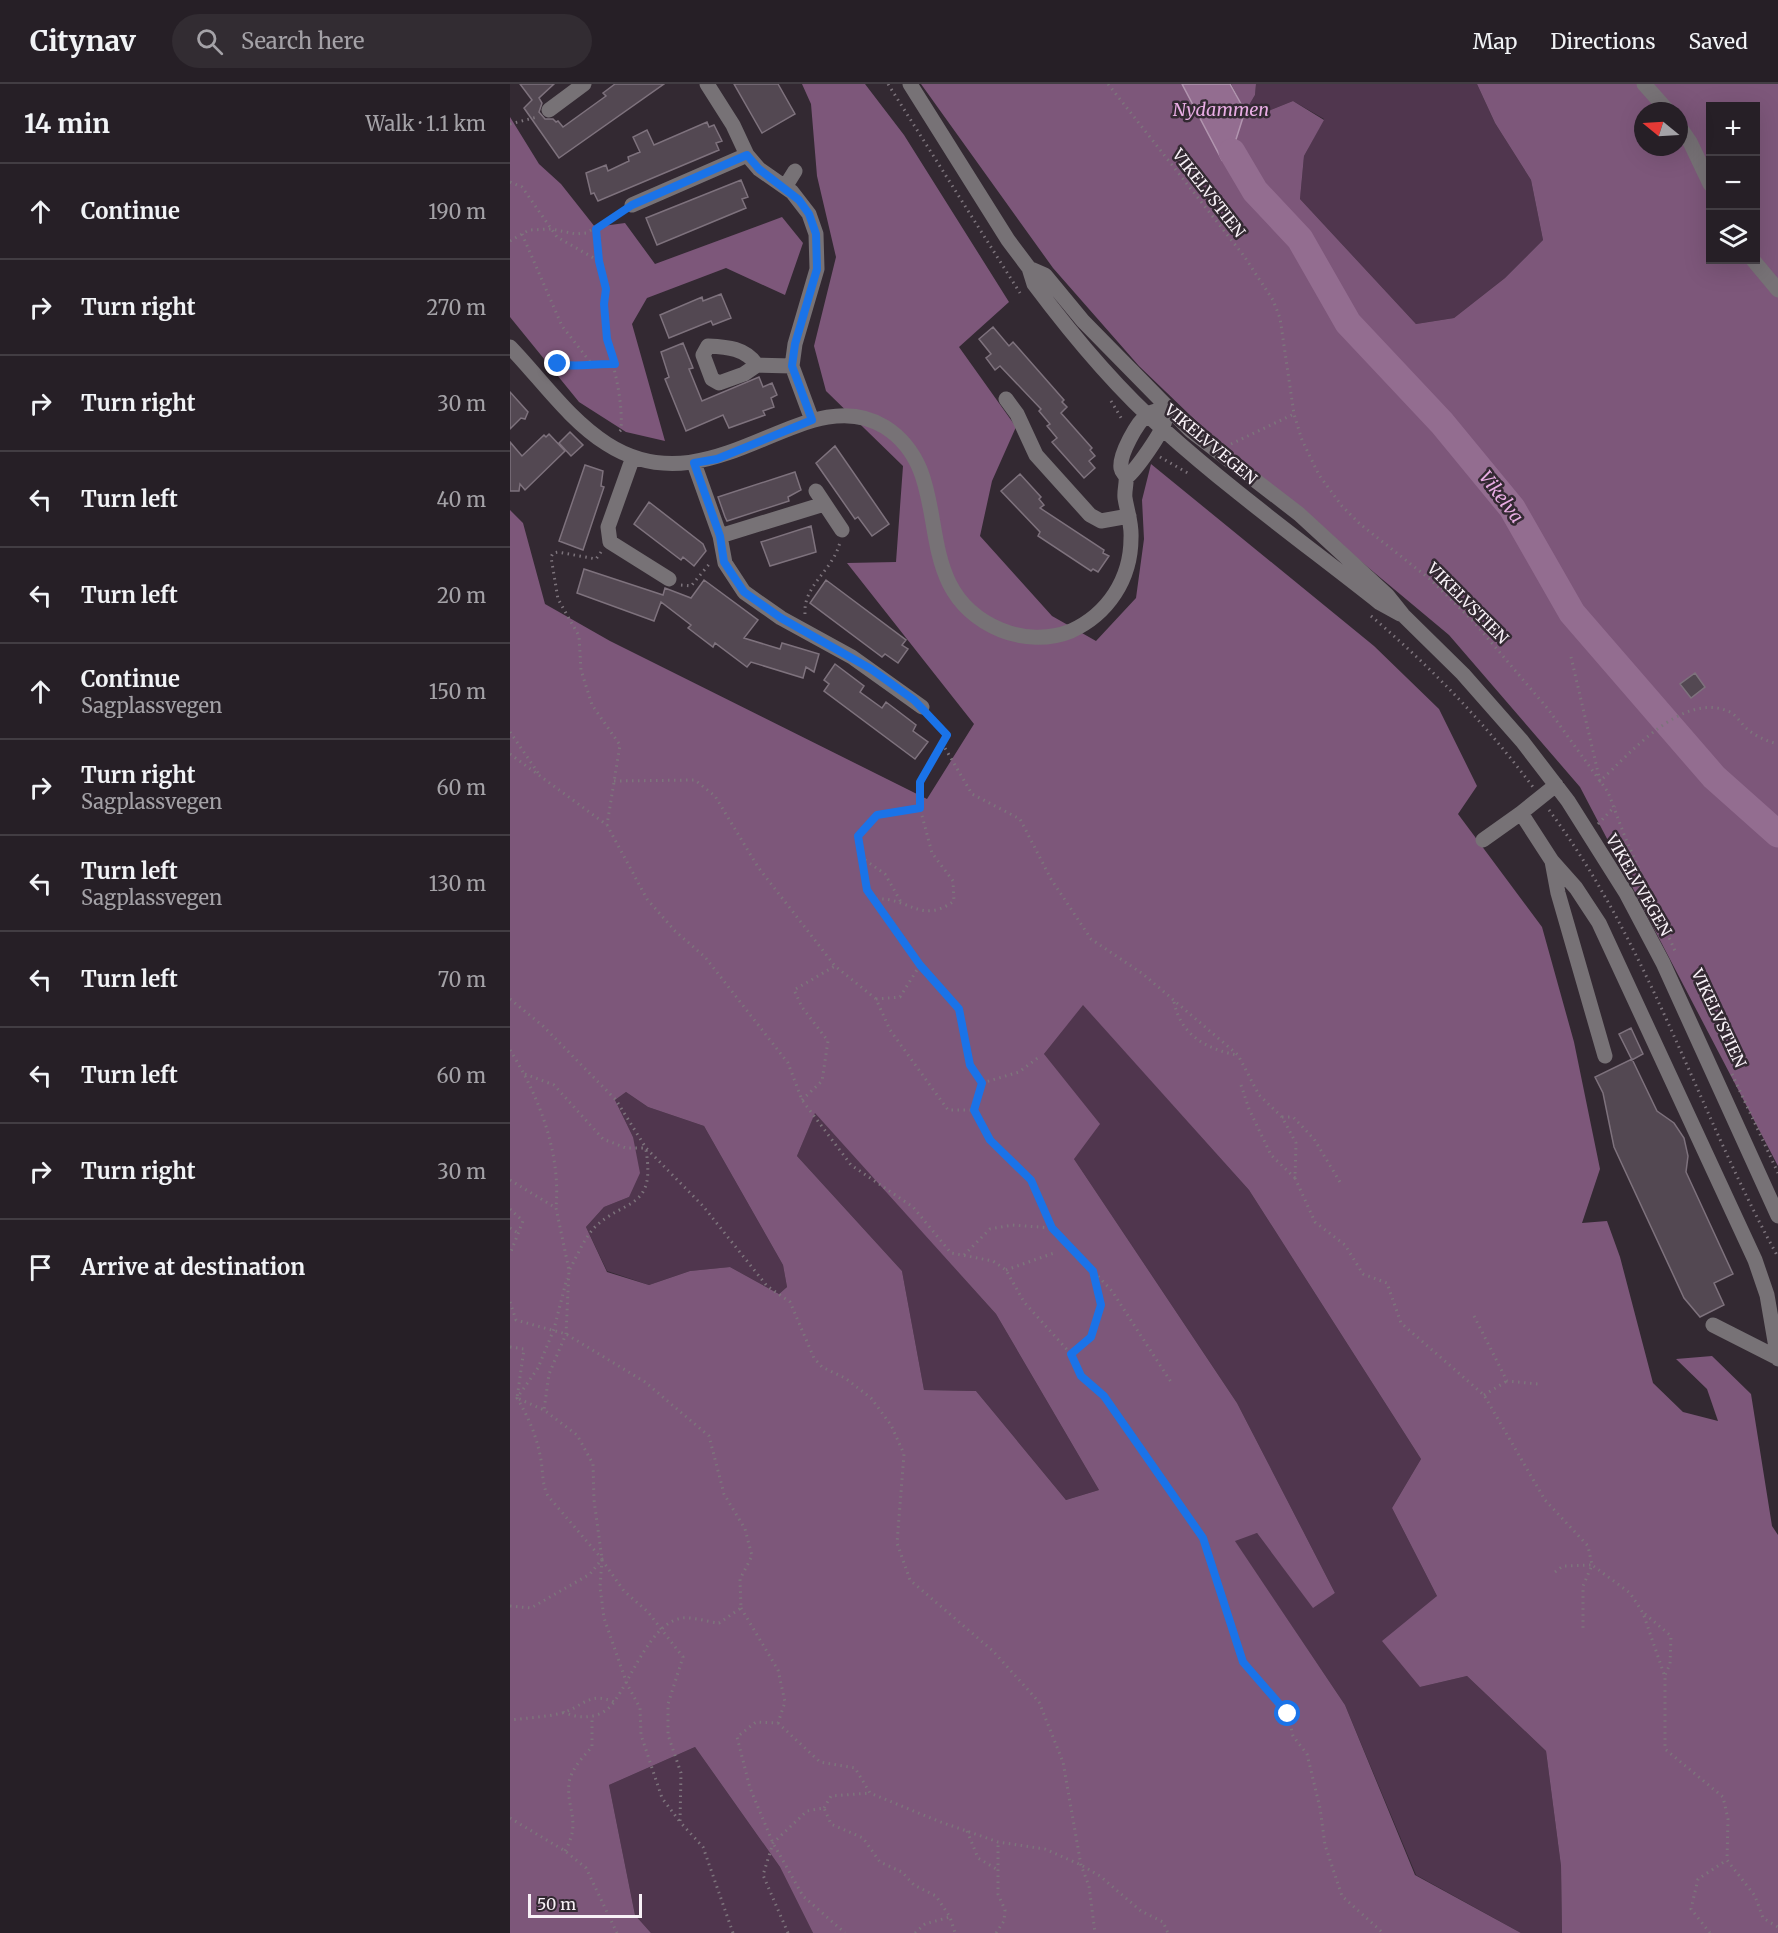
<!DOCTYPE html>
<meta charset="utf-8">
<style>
:root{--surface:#261f26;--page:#322c32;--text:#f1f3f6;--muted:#a4a2a7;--line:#423d43}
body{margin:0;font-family:Merriweather,serif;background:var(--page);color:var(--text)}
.controls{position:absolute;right:18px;top:18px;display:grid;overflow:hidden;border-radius:0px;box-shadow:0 6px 24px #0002}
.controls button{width:54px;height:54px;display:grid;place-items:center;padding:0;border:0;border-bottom:2px solid var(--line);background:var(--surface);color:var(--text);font:30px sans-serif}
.compass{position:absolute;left:1124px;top:18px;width:54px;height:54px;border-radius:50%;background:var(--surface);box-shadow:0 6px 24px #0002;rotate:288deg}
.scale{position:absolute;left:18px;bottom:15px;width:114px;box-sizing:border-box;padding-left:6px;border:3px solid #f8f1f7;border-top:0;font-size:16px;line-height:21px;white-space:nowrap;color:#f8f1f7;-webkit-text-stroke:4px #332932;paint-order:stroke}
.stop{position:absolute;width:18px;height:18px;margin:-14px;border:4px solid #1a73e8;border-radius:50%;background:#fff}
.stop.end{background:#1a73e8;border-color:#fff;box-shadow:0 2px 6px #0008}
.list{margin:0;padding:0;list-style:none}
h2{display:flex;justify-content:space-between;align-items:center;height:78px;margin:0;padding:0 24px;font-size:26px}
h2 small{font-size:20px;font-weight:400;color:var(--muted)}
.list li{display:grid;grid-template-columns:39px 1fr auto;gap:18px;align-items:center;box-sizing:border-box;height:96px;padding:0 24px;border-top:2px solid var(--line)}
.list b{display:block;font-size:22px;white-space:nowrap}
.list p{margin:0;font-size:20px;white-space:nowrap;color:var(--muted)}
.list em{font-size:20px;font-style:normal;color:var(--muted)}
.icon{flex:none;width:33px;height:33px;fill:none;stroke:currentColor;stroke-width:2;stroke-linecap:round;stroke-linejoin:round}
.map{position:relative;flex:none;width:1268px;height:1849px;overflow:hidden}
header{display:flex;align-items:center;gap:36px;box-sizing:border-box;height:84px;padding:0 30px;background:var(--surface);border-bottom:2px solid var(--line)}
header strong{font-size:28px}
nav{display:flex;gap:33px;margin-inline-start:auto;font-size:21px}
.search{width:420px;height:54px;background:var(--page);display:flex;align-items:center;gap:15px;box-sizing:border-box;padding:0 21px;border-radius:33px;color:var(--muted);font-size:22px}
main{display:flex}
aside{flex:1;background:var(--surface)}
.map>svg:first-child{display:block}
.green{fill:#50364e}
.forest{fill:#7d577a;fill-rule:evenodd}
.water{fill:#936d90;stroke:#b195af;stroke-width:1.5}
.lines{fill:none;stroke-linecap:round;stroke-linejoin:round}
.river{stroke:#936d90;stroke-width:27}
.building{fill:#534852;stroke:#7e727d;stroke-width:1.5}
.path{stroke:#7d747c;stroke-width:3;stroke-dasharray:1.5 4.5;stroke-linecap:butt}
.minor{stroke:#777276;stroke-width:15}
.route{stroke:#1a73e8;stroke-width:8}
.labels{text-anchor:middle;stroke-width:5;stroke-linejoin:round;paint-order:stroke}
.street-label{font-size:16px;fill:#f8f1f7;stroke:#332932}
.water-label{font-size:18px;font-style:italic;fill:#e9ade4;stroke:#332932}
</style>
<header>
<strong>Citynav</strong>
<div class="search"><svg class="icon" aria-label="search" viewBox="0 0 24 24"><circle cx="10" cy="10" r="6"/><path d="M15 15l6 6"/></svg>Search here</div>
<nav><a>Map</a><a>Directions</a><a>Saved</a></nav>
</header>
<main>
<aside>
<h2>14 min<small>Walk · 1.1 km</small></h2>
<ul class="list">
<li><svg class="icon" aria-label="ahead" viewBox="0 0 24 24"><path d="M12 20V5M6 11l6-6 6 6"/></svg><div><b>Continue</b></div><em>190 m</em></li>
<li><svg class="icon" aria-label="right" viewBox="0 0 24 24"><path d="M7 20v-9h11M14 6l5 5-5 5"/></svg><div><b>Turn right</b></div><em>270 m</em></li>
<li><svg class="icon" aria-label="right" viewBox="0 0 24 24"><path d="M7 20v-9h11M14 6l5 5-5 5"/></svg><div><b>Turn right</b></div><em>30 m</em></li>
<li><svg class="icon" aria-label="left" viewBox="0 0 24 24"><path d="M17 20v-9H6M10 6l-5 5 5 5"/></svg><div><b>Turn left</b></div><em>40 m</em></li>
<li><svg class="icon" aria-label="left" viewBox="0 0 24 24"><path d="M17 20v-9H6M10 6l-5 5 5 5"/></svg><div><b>Turn left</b></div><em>20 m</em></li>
<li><svg class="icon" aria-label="ahead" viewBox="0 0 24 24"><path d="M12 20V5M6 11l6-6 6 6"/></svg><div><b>Continue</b><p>Sagplassvegen</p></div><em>150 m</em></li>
<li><svg class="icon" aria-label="right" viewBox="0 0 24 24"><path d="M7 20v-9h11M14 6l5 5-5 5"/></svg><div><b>Turn right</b><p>Sagplassvegen</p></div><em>60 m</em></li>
<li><svg class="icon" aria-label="left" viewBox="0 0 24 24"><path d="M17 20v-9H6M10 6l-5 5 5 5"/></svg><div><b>Turn left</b><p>Sagplassvegen</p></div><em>130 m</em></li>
<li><svg class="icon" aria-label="left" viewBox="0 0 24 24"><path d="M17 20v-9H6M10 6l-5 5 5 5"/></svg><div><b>Turn left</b></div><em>70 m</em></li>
<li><svg class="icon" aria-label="left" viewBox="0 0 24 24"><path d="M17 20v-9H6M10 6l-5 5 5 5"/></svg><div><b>Turn left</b></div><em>60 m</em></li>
<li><svg class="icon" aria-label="right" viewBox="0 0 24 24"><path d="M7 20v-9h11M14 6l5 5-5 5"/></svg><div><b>Turn right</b></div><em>30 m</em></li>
<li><svg class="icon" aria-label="arrive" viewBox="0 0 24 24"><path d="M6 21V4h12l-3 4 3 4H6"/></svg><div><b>Arrive at destination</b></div></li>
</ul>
</aside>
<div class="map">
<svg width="1268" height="1849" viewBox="0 0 1268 1849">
<rect width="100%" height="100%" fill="#332932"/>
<path class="green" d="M746,0H967L985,39L1021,96L1033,156L995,194L944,234L906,240L790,115L794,72L814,35L783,17L748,31L735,27L745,11Z
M573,920L739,1106L911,1375L882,1424L927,1512L910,1603L957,1592L1036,1667L1051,1782L1052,1849H1011L906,1791L835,1621L724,1456L747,1449L803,1523L825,1509L727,1319L564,1075L534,970Z
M116,1008L138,1023L194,1042L273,1181L277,1203L269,1210L220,1183L180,1187L139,1201L97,1187L76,1143L94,1123L119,1113L123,1053L105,1016Z
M305,1028L486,1230L589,1406L556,1416L466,1307L414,1306L392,1187L287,1072Z
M185,1663L270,1783L303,1849H141L125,1831L99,1701Z"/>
<path class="forest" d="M292,0H355L394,51L499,218L449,263L506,343L482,397L470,452L542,532L586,557L626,514L634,455L632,416L641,380L864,562L929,625L967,702L948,730L1032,843L1064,958L1090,1085L1072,1139L1097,1137L1110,1173L1143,1299L1173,1328L1208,1337L1197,1305L1166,1275L1202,1272L1241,1310L1262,1442L1268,1451V1849H1052L1051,1782L1036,1667L957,1592L910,1603L872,1557L927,1512L882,1424L911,1375L739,1106L573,921L534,970L590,1040L564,1075L727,1319L825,1509L803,1524L747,1449L725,1457L835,1621L905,1791L1011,1849H303L270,1783L185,1663L99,1701L125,1831L141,1849H0V426L13,439L35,520L100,557L417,715L464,640L337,479L386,478L393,382L316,307L304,262L326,173L307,92L301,20ZM116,1008L138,1023L194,1042L273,1181L277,1203L269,1210L220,1183L180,1187L139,1201L97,1188L76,1143L94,1123L119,1113L130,1089L123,1053L105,1016ZM305,1029L486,1230L589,1406L556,1416L466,1307L414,1306L392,1187L287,1072Z
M411,0H672L678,8L735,27L721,0H746L745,11L736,26L748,31L783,17L814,36L794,72L790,115L906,240L944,234L995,194L1033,156L1021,96L985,39L967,0H1268V1082L1070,703L939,551L708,358L629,282L543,184ZM1200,22H1246V176H1200ZM1133,27H1169V63H1133Z
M0,33L29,80L51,100L85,143L115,139L145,180L272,133L293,159L275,211L216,184L137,214L122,240L155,357L116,348L69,318L0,233Z"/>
<path class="water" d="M672,0H720L735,27L722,68L712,76Z"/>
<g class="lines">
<path class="river" d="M722,68L745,107L790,155L838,239L932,339L1002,424L1062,529L1204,693L1268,750"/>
</g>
<path class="building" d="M10,0H44L29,14L32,19L29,28L35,35H43L46,38L48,37L53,43L96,12L93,9L105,0H154L49,74L14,24L22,16Z
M224,0H268L285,30L252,49Z
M197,38L199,43L204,41L212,57L206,59L209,66L88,117L84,109L81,110L76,89L96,81L98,87L119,77L118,73L130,68L123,53L137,46L144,61Z
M231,96L238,113L232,115L236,124L147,161L136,134Z
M211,210L221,234L203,241L201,237L159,254L150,231L192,213L193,217Z
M483,243L499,262L503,258L554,316L552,318L557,323L551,329L582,364L580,366L585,372L579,377L585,384L574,394L542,358L547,354L537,342L540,340L529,327L531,325L490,282L485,286L476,274L481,270L469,255Z
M173,259L183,284L179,285L192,317L249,293L253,303L262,299L267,311L261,314L264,323L253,327L255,331L219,344L213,331L176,347L155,295L159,293L151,268Z
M0,308L18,328L15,335L11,334L0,345Z
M60,348L73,361L61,372L49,359Z
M39,350L55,367L15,406L10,400L9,407H0V358L12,372L34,351L36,353Z
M325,362L379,440L362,452L348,433L345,435L306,379Z
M75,381L93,387L91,402L94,403L73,466L49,457Z
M285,388L291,406L278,413L279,417L217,437L215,433L208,413Z
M510,390L531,413L529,415L534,421L530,424L594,466L593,469L599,472L588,488L583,485L581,487L528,452L530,448L491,407Z
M139,418L193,460L196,467L184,482L173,473L171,476L124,440Z
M301,442L306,468L260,482L251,458Z
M74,485L153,511L155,504L181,514L194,496L248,536L234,554L270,565L272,559L309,570L304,588L296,583L293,594L241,578L237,583L205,559L203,563L178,544L181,541L151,518L144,537L67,509Z
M316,496L396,556L392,561L398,565L388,579L375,570L372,573L300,519Z
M325,580L354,602L350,608L372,624L376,618L406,641L403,647L418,658L405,675L314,607L319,600L314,596Z
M1185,589L1195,603L1181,614L1170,600Z
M1121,944L1133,970L1122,976L1109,950Z
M1122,975L1147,1027L1164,1039L1174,1054L1178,1072L1176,1088L1223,1190L1204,1199L1214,1221L1190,1233L1174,1214L1104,1063L1093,1009L1085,993Z"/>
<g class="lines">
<path class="path" d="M378,0L510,209
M598,0L734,172L763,216L770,234L784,330L792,356L809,391L832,422L850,440L921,496L963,537L1038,625L1098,708L1115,753L1165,867
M0,40L27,33
M0,98L12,103L47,153L89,177C91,186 95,196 96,204C97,221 94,238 97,255C104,286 113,314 111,346L107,350
M86,145L89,177
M12,150L52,242L81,279
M0,157L19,146L41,145L66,150L76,149L111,128
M35,280L63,283L81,279L105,280
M601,317L613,337
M721,360L784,330
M650,373L681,391
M91,468L86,475L48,468L43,469L41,473L48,515L69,552L71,586L82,621L110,661L97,741
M171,501L181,502L201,478
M295,530C293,501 323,487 330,458
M861,532C922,584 975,639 1023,703
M1061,573L1090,697C1120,670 1173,606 1220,628C1226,631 1230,638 1236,644C1245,652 1256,657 1268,660
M420,633L437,651L410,698V724L367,731L348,751L357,806L410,881L449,925L460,981L472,999L464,1026
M0,648L29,690
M432,659L462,710L510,735L541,795L581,855L633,890L728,971L749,1011L772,1033L786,1059L785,1094L805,1138L835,1161L853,1190L877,1199L891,1239L974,1311L1035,1416L1078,1462L1082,1481L1120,1509L1133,1529L1155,1593V1665L1213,1713L1218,1735L1217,1776L1245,1812L1253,1834L1268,1843
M0,670L97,741L137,815L165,847L195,873L278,979L292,1016L341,1081L403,1123L441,1169L483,1177L496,1186L514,1218L561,1270L571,1292L594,1312L693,1454L733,1578L778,1630L783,1652L797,1670L810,1724L815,1761L832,1812L873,1849
M104,697L185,696L205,712L248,783L325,882L366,915L380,946L438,1026H464
M1039,726C1140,862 1187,1026 1268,1173
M1088,740L1105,722
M355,776L375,790L391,818
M366,815C399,813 411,841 444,817L443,797L422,769L410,724
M0,915L33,942L106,1016L136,1064L193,1122L257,1202L280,1218L304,1274L312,1283L335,1294L361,1314L381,1341L394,1370L387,1459L400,1496L483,1567L529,1618L553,1678L571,1781L579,1802L585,1849
M366,915L390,913L410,881
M664,918C671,951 695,964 726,971
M0,966C29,1012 51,1069 46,1124
M15,990L44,1001L93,1055L116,1064H136
M1222,990L1268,1089
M472,999L509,988L529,973
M731,1001L739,1025L761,1071L785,1094
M292,1016L312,997L318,957L292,923L284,906L325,882
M464,1026L480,1056L521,1096L542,1144L583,1187L591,1221L581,1253L561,1270
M772,1033H783L804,1055L830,1098
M0,1096L46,1124L59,1186L56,1250L39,1290L34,1326L67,1351L83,1380L84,1416L92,1475L90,1503L94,1534L117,1600L130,1624L131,1651L152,1714L170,1738
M0,1125L13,1137L0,1170
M0,1144L8,1149
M454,1171L480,1145L502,1141L542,1144
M60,1185C67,1172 74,1155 84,1144C114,1114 146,1127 136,1066
M496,1186L544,1169
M584,1188L602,1207L661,1298
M0,1218L6,1236L56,1250L135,1298L199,1352L214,1410L235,1445L242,1472L230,1495L231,1524L209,1539C197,1538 178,1531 168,1535C140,1543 122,1593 104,1618C79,1607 73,1623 52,1629C36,1633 17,1634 0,1636
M964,1232L997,1297L1028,1300
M0,1263L14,1265L7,1314L34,1326
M974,1311L997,1297
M92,1476L114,1507L138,1528L173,1573L158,1620V1651L171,1689L170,1738L193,1763L223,1849
M1045,1488L1053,1482L1082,1481L1073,1502V1544
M0,1522L21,1524L80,1490L92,1475L38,1412C32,1401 33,1388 31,1376C27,1353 19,1334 7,1314L28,1284L44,1245L57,1194
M231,1524L268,1586L275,1618L268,1639L246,1638L227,1653L240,1704L263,1759L293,1812L335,1849
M1135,1530L1161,1552L1160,1580L1155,1591
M53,1628C71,1636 92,1635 104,1618
M268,1639L310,1678L345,1684L360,1709L428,1737L488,1758L535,1765L571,1781L590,1792L631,1827L653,1838L658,1849
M314,1724L321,1712L360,1709
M0,1734L55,1767L76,1784L107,1849
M457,1747L468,1774L488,1786
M55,1767C72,1737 56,1725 59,1699C61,1685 73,1673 82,1663V1632
M278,1849L253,1791L263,1759L297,1727L314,1724L321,1740L353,1754L370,1778L392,1788L404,1801L426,1812L440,1833L445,1849
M405,1849L415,1840L440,1833
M486,1849L494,1837L495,1826L488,1810V1758
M1200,1849L1181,1825L1188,1795L1217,1776"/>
<path class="minor" d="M197,0L223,41L237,71L249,85L282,108L299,130L306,150L307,185L285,260L282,282L302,336
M400,0L498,156L519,184L524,200C563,252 605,303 654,346C723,408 798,462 870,519L890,530
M1134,0L1158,27
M39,26L74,0
M1169,42L1180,58L1200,100
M275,103L285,87
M122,121L237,71
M1243,176L1268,206
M519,184L535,191L573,237L680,346L789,430L877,511L893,531L953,590L1012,657L1058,717L1116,809L1153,879L1268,1132
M0,263C31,295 59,336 97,360C203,428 295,293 375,343C452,392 391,504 491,546C513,555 539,556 561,547C598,530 621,495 621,454C622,440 617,427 615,414C614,407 617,399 616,393C614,389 612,389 611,384C609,371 627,338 638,330C643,327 651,326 657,324
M247,281L234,290L209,299L202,295L193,271L198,262C218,263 235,264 247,281L282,282
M496,315L507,330L526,371L580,431L591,437L619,432
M123,373L98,443L100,458L159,495
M184,379L210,452L215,479L234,508L271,534L342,573L412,623
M616,394C626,386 653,348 655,336
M306,407L332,446
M210,452L314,420
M1046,701L1011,729L1042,777L1066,804L1089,839L1245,1176L1257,1211L1268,1275
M973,756L1011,729
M1042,777L1048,809L1095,972
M1203,1241L1268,1274"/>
</g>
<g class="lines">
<path class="route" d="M48,280C67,284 85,279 105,280L97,255L94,220L96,205L89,177L86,145L122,121L237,71L249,85L289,116L299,130L306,150L307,185L285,260L282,282L302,336L207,375L184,379L210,452L214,478L234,508L271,534L361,585L404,616L437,651L410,698V724L367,731L348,752L357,806L410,881L449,925L460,981L472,999L464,1026L480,1056L521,1096L542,1144L583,1187L591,1221L581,1253L561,1270L571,1292L594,1312L693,1454L733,1578L778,1630"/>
</g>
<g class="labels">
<g class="street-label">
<text transform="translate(699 109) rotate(52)" y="6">VIKELVSTIEN</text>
<text transform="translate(701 360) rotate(40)" y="6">VIKELVVEGEN</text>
<text transform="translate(958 519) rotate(45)" y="6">VIKELVSTIEN</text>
<text transform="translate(1129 801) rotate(60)" y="6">VIKELVVEGEN</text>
<text transform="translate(1209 934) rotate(65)" y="6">VIKELVSTIEN</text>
</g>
<g class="water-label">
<text x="711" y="32">Nydammen</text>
<text transform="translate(991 413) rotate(53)" y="6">Vikelva</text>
</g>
</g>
</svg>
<div class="controls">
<button>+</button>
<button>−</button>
<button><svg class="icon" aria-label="layers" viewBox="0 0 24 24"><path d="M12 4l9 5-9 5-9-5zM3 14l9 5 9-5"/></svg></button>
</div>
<svg class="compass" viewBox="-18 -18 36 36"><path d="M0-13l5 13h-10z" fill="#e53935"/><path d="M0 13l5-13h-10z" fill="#a4a2a7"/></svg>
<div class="scale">50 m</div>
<div class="stop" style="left:778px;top:1630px"></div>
<div class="stop end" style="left:48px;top:280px"></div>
</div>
</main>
